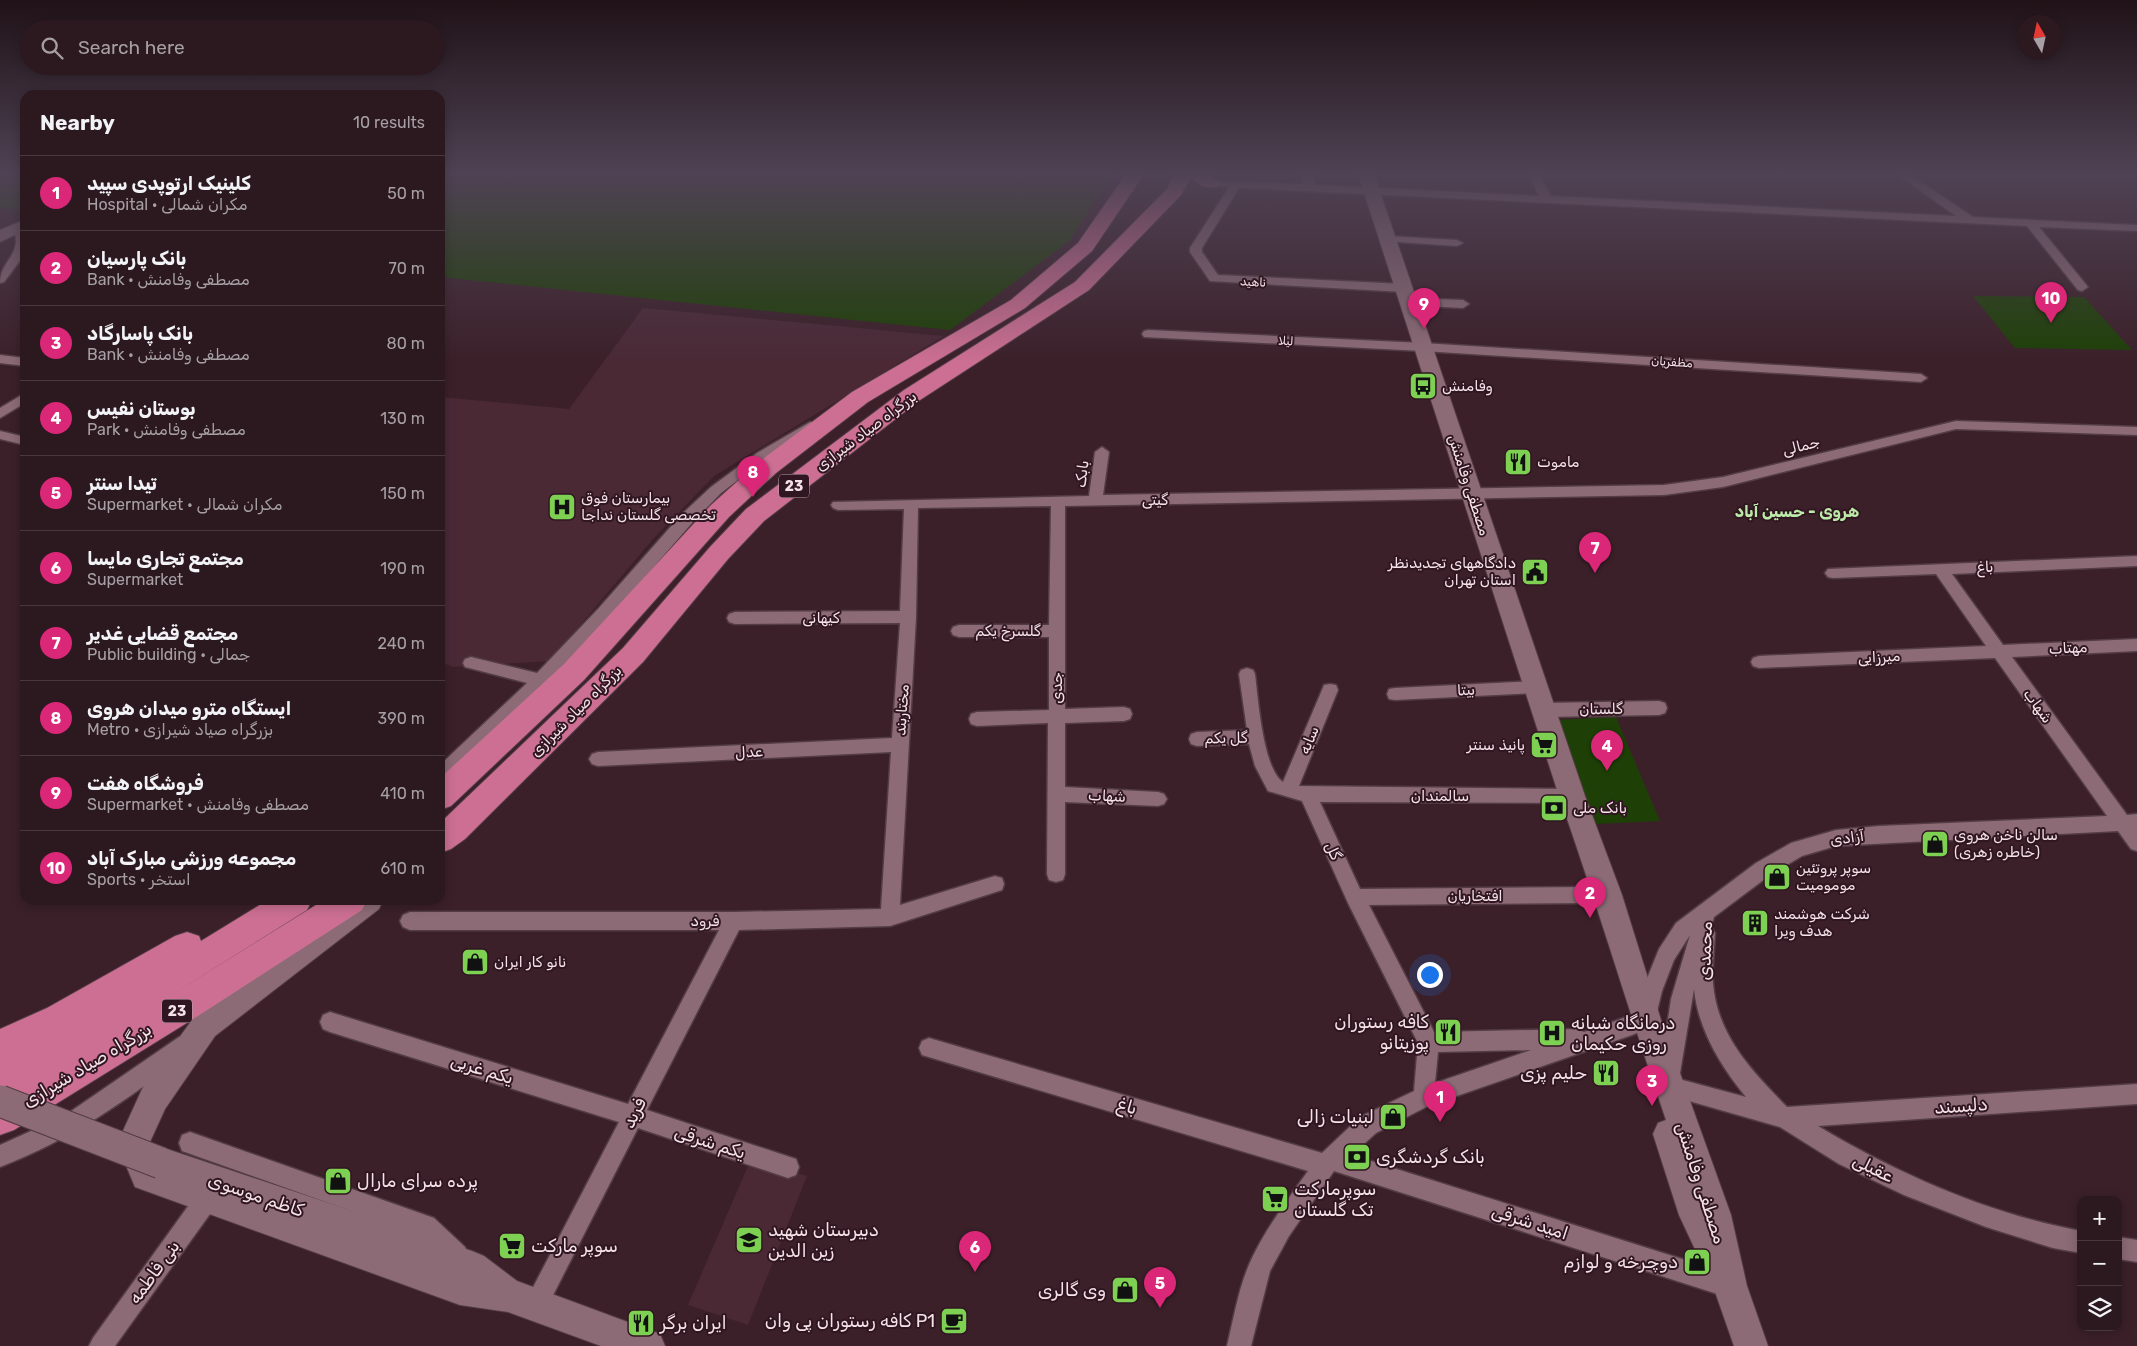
<!DOCTYPE html>
<meta charset="utf-8">
<style>
:root{--surface:#2c181f;--page:#38252c;--text:#f1f3f6;--muted:#a6a0a4;--line:#48373d;--accent:#db2777}
body{margin:0;font-family:Rubik,Vazirmatn,sans-serif;background:var(--page);color:var(--text)}
.controls{position:absolute;right:15px;bottom:15px;display:grid;overflow:hidden;border-radius:10px;box-shadow:0 2px 12px #0003}
.controls button{width:45px;height:45px;display:grid;place-items:center;padding:0;border:0;border-bottom:1px solid var(--line);background:var(--surface);color:var(--text);font:25px sans-serif}
.compass{position:absolute;left:2017px;top:15px;width:45px;height:45px;border-radius:50%;background:var(--surface);box-shadow:0 2px 12px #0003;rotate:351deg}
.you{position:absolute;left:1429px;top:974px;width:18px;height:18px;margin:-12px;border:4px solid #fff;border-radius:50%;background:#1a73e8;box-shadow:0 0 0 8px #1a73e833}
.badge{display:grid;place-items:center;width:32px;height:32px;border-radius:50%;background:var(--accent);color:#fff;font-size:16px;font-weight:700}
.pin{position:absolute;translate:-50% -41px;filter:drop-shadow(0 1px 2px #0008)}
.pin::after{content:'';position:absolute;top:26px;width:18px;height:15px;background:inherit;clip-path:polygon(0 0,100% 0,50% 100%)}
.list{margin:0;padding:0;list-style:none}
h2{display:flex;justify-content:space-between;align-items:center;height:65px;margin:0;padding:0 20px;font-size:21px}
h2 small{font-size:16px;font-weight:400;color:var(--muted)}
.list li{display:grid;grid-template-columns:32px 1fr auto;gap:15px;align-items:center;box-sizing:border-box;height:75px;padding:0 20px;border-top:1px solid var(--line)}
.list b{display:block;font-size:19px;white-space:nowrap}
.list p{margin:0;font-size:16px;white-space:nowrap;color:var(--muted)}
.list em{font-size:16px;font-style:normal;color:var(--muted)}
.icon{flex:none;width:28px;height:28px;fill:none;stroke:currentColor;stroke-width:2;stroke-linecap:round;stroke-linejoin:round}
.map{position:relative;flex:none;width:2137px;height:1346px;overflow:hidden}
.search{position:absolute;background:var(--surface);box-shadow:0 2px 12px #0003;left:20px;top:20px;width:425px;height:55px;display:flex;align-items:center;gap:12px;box-sizing:border-box;padding:0 18px;border-radius:28px;color:var(--muted);font-size:19px}
.panel{position:absolute;background:var(--surface);box-shadow:0 2px 12px #0003;left:20px;top:90px;width:425px;height:815px;border-radius:15px}
.map>svg:first-child{display:block}
.built{fill:#4a2935}
.green{fill:#1e4007}
.lines{fill:none;stroke-linecap:round;stroke-linejoin:round}
.street-casing{stroke:#533c45;stroke-width:3}
.secondary-casing{stroke:#533c45;stroke-width:2}
.highway-casing{stroke:#533c45;stroke-width:2}
.street{fill:#8c6b76;fill-rule:evenodd}
.secondary{fill:#8c6b76;fill-rule:evenodd}
.highway{fill:#cc6f92;fill-rule:evenodd}
.secondary-bridge-casing{stroke:#533c45;stroke-width:33;stroke-linecap:butt}
.secondary-bridge{stroke:#8c6b76;stroke-width:31}
.labels{text-anchor:middle;stroke-width:4;stroke-linejoin:round;paint-order:stroke}
.far-street-label{font-size:12px;fill:#f5e2e8;stroke:#301620}
.shield{fill:#301620;stroke:#baa5ac;stroke-width:1}
.shield-label{font-size:14px;font-weight:bold;fill:#f5e2e8}
.poi-label{font-size:15px;fill:#f5e2e8;stroke:#301620;text-anchor:start}
.street-label{font-size:15px;fill:#f5e2e8;stroke:#301620}
.neighbourhood-label{font-size:16px;font-weight:bold;fill:#bceaa8;stroke:#301620}
.near-street-label{font-size:18px;fill:#f5e2e8;stroke:#301620}
.near-poi-label{font-size:18px;fill:#f5e2e8;stroke:#301620;text-anchor:start}
</style>
<div class="map">
<svg width="2137" height="1346" viewBox="0 0 2137 1346">
<rect width="100%" height="100%" fill="#3b2029"/>
<path class="built" d="M643,308L944,336L714,476L653,539L550,661L453,667L440,662V397L569,409Z
M751,1159L807,1176L748,1325L688,1305Z"/>
<path class="green" d="M0,174H25V211L0,207Z
M440,174H1113L1069,241L950,330L440,277Z
M1973,296L2084,297L2132,350L2015,348Z
M1616,717L1660,821L1596,824L1556,720Z"/>
<g class="lines">
<g class="street-casing">
<path id="street" d="M1302,174H1312L1315,185L1539,196L1529,174H1539L1551,196L1956,216L1897,174H1909L1973,217L2137,225V231L2039,227L2088,287L2082,291L2078,290L2027,226L1239,188L1202,248V252L1218,275L1404,284L1410,288L1404,292L1210,281L1190,252V248L1229,187L1207,185V181L1304,184Z
M19,224L25,228V254L4,282L0,283C0,259 24,256 13,227Z
M1387,236L1457,240L1463,243L1457,246L1383,241V237Z
M1408,298L1463,300L1469,304L1463,308L1404,305L1402,302Z
M1148,330L1423,343L1921,374L1927,378L1921,382L1423,351L1144,337L1142,334L1144,331Z
M0,355L25,358V366L0,363Z
M25,393V403L0,418V408Z
M1956,421L2137,427V435L1956,429L1723,487L1664,495L1065,506V709L1124,707L1130,709L1132,714L1130,719L1124,721L1065,723V787L1158,792L1164,794L1167,799L1164,804L1158,806L1065,802V874L1063,880L1056,882L1049,880L1047,874L1048,723L977,726L971,724L969,719L971,714L977,712L1049,710V637H959L953,635L951,631L953,627L959,625H1049L1051,506L918,508L916,617L900,905L995,876L1002,878L1004,884L1002,890L890,926L739,930L647,1110L796,1159L799,1167L796,1175L788,1178L638,1128L544,1313L536,1317L528,1313L524,1305L528,1297L619,1122L330,1032L323,1029L320,1022L323,1015L330,1012L628,1104L719,930H410L403,927L400,921L403,915L410,912H733L881,909L891,752L598,766L592,764L589,759L592,754L598,752L892,738L900,623L735,624L729,622L727,618L729,614L735,612L900,611L904,509L838,510L833,508L831,505L833,502L1089,496L1095,452L1102,447L1109,452L1103,495L1664,485L1723,477Z
M810,422L815,423L817,426L815,429L755,467L721,493L692,523L610,617L547,685L468,761L446,781L440,783V765L527,683L465,667L463,663L465,659L471,657L537,673L598,609L681,515L711,487L757,453Z
M0,431L25,437V445L0,439Z
M2137,556V566L1952,574L2003,645L2137,639V651L2012,657L2127,815L2137,814V851L2131,849L2118,831L1836,846L1802,856L1770,875L1714,917L1711,927L1715,933C1714,950 1712,967 1713,983C1717,1036 1753,1072 1787,1107L2137,1084V1104L1818,1126C1898,1174 1989,1214 2081,1231V1253L2053,1248L1986,1227L1904,1195L1839,1164L1780,1127L1661,1093L1658,1086L1671,999L1690,935L1674,960L1662,991L1655,1020L1648,1023L1641,1020L1638,1013L1642,991L1659,949L1676,923L1756,863L1791,843L1836,830L1879,826L2107,816L1995,658L1759,668L1753,666L1751,662L1753,658L1759,656L1986,646L1936,574L1833,578L1828,577L1825,573L1828,569ZM1694,989C1698,1029 1721,1067 1746,1097L1679,1079Z
M1247,668L1253,670L1255,674C1258,698 1263,769 1283,782L1322,690L1324,685L1330,684L1336,685L1338,690L1299,786L1572,789L1578,791L1581,796L1578,801L1572,803L1320,802L1360,889L1594,887L1601,889L1603,895L1601,901L1594,903L1369,905L1434,1032L1578,1029L1584,1032L1632,1015L1639,1018L1642,1025L1639,1032L1632,1035L1428,1106L1376,1133L1352,1155L1730,1274L1738,1278L1742,1286L1738,1294L1730,1298L1334,1171L1289,1236L1270,1271L1251,1346H1227C1234,1317 1239,1285 1252,1258C1267,1227 1288,1199 1308,1171L922,1055L919,1048L922,1041L929,1038L1322,1153L1360,1117L1414,1091L1418,1043L1348,903L1302,801L1268,791L1255,766L1249,744L1197,746L1191,744L1189,739L1191,734L1197,732L1247,730L1239,674L1241,670ZM1531,1050L1435,1083L1438,1052Z
M1536,681L1542,682L1544,687L1542,692L1536,693L1395,700L1389,699L1387,694L1389,689L1395,688Z
M1659,701L1665,703L1667,708L1665,713L1659,715L1543,717L1537,715L1535,710L1537,705L1543,703Z
M179,1037L186,1040L189,1047L186,1054C128,1100 70,1140 0,1167V1145L64,1116Z
M190,1132L434,1218L465,1247L468,1255L465,1263L457,1266L449,1263L419,1235L182,1151L179,1143L182,1135Z
M207,1188L215,1191L218,1199L215,1207L115,1346H89L93,1338L199,1191Z
M2118,1237L2137,1240V1262L2118,1259Z"/>
</g>
<g class="secondary-casing">
<path id="secondary" d="M1358,174H1374L1585,796L1622,895L1661,1020L1731,1215L1747,1286L1768,1346H1734L1713,1286L1709,1265L1701,1262L1679,1215L1653,1134L1658,1123L1666,1120C1629,1012 1597,903 1559,796Z
M19,222L25,224V230L0,242V230Z
M348,900H383L379,909L215,1036L165,1109L149,1144L152,1151L161,1147L472,1251L484,1256L517,1281L660,1334L665,1346H601L508,1312L460,1305L135,1187L117,1144L143,1087L195,1016Z"/>
</g>
<g class="highway-casing">
<path id="highway" d="M1126,174H1144L1092,251L1025,308L868,402L776,473L729,517L584,680L451,806L440,810V778L564,664L711,505L760,461L852,392L1011,300L1078,243Z
M1174,174H1207L1220,183L1217,187C1207,189 1197,185 1191,177L1181,195L1089,290L920,400L764,521L728,559L643,662L465,839L451,849L440,853V823L623,648L710,547L746,509L904,390L1075,282L1167,189Z
M268,900H312L307,910L165,999L324,900H367L362,910L198,1016L14,1130L0,1135V1097L5,1095L0,1096V1029L47,1008L175,936L187,932L199,936L201,941Z"/>
</g>
<use href="#street" class="street"/>
<use href="#secondary" class="secondary"/>
<use href="#highway" class="highway"/>
<g class="secondary-bridge-casing">
<path id="secondary-bridge" d="M0,1101L161,1163"/>
</g>
<use href="#secondary-bridge" class="secondary-bridge"/>
</g>
<linearGradient id="sky" x2="0" y2="1"><stop stop-color="#201217"/><stop offset="0.48" stop-color="#4f4254"/><stop offset="1" stop-color="#4f4254" stop-opacity="0"/></linearGradient>
<rect width="2137" height="362" fill="url(#sky)"/>
<defs>
<g id="bus-square" transform="scale(1.4375)"><rect x="-9" y="-9" width="18" height="18" rx="4" fill="#7ed053" stroke="#301620"/><path d="M-5-6H5V4H4V6H2V4H-2V6H-4V4H-5ZM-3.5-4V0h7V-4ZM-3.5 1.2v1.5H-2V1.2ZM2 1.2v1.5H3.5V1.2Z" fill="#111"/></g>
<g id="restaurant-square" transform="scale(1.4375)"><rect x="-9" y="-9" width="18" height="18" rx="4" fill="#7ed053" stroke="#301620"/><path d="M-5-6h1v4h1v-4h1v4h1v-4h1v5L-1.5 .5V6h-2V.5L-5-1ZM5-6V6H3V1.5H1.5Q1.5-4 5-6Z" fill="#111"/></g>
<g id="hospital-square" transform="scale(1.4375)"><rect x="-9" y="-9" width="18" height="18" rx="4" fill="#7ed053" stroke="#301620"/><path d="M-5-5h3v3.5h4V-5h3V5h-3V1.5h-4V5h-3Z" fill="#111"/></g>
<g id="civic-square" transform="scale(1.4375)"><rect x="-9" y="-9" width="18" height="18" rx="4" fill="#7ed053" stroke="#301620"/><path d="M-.6-6.5H3V-4.5H.6V-3L4-1V1h2V6H-6V1h2V-1L-.6-3ZM-1.2 2.5V6h2.4V2.5Z" fill="#111"/></g>
<g id="supermarket-square" transform="scale(1.4375)"><rect x="-9" y="-9" width="18" height="18" rx="4" fill="#7ed053" stroke="#301620"/><path d="M-6-5.5h2.5l.6 2H6L4.5 2H-2.5L-4.4-4H-6ZM-1.5 3.2a1.3 1.3 0 1 0 .1 0ZM3 3.2a1.3 1.3 0 1 0 .1 0Z" fill="#111"/></g>
<g id="bank-square" transform="scale(1.4375)"><rect x="-9" y="-9" width="18" height="18" rx="4" fill="#7ed053" stroke="#301620"/><path d="M-6-4H6V4H-6ZM0-2.3a2.3 2.3 0 1 0 0 4.6a2.3 2.3 0 1 0 0-4.6Z" fill="#111"/></g>
<g id="shop-square" transform="scale(1.4375)"><rect x="-9" y="-9" width="18" height="18" rx="4" fill="#7ed053" stroke="#301620"/><path d="M-5-2.5h2.3a2.7 3.5 0 0 1 5.4 0H5L5.5 6h-11ZM-1.5-2.5h3a1.5 2.3 0 0 0-3 0Z" fill="#111"/></g>
<g id="building-square" transform="scale(1.4375)"><rect x="-9" y="-9" width="18" height="18" rx="4" fill="#7ed053" stroke="#301620"/><path d="M-4-6H4V6H1V3H-1V6H-4ZM-2.5-4.3h1.7v1.8h-1.7ZM.8-4.3h1.7v1.8H.8ZM-2.5-1h1.7V.8h-1.7ZM.8-1h1.7V.8H.8Z" fill="#111"/></g>
<g id="school-square" transform="scale(1.4375)"><rect x="-9" y="-9" width="18" height="18" rx="4" fill="#7ed053" stroke="#301620"/><path d="M0-5L7-2L0 1L-7-2ZM-4 1L0 2.5L4 1V4Q0 6-4 4Z" fill="#111"/></g>
<g id="cafe-square" transform="scale(1.4375)"><rect x="-9" y="-9" width="18" height="18" rx="4" fill="#7ed053" stroke="#301620"/><path d="M-5.5-4.5H6V0H3Q3 3.5 0 3.5H-2.5Q-5.5 3.5-5.5 0ZM3-3.2v2h1.7v-2ZM-6 4.5H4V6H-6Z" fill="#111"/></g>
</defs>
<g fill-rule="evenodd">
<use href="#bus-square" x="1423" y="386"/>
<use href="#restaurant-square" x="1518" y="462"/>
<use href="#hospital-square" x="562" y="507"/>
<use href="#civic-square" x="1535" y="572"/>
<use href="#supermarket-square" x="1544" y="745"/>
<use href="#bank-square" x="1554" y="808"/>
<use href="#shop-square" x="1935" y="844"/>
<use href="#shop-square" x="1777" y="877"/>
<use href="#building-square" x="1755" y="923"/>
<use href="#shop-square" x="475" y="962"/>
<use href="#restaurant-square" x="1448" y="1032"/>
<use href="#hospital-square" x="1552" y="1033"/>
<use href="#restaurant-square" x="1606" y="1073"/>
<use href="#shop-square" x="1393" y="1117"/>
<use href="#bank-square" x="1357" y="1157"/>
<use href="#shop-square" x="338" y="1181"/>
<use href="#supermarket-square" x="1275" y="1199"/>
<use href="#school-square" x="749" y="1240"/>
<use href="#supermarket-square" x="512" y="1246"/>
<use href="#shop-square" x="1697" y="1262"/>
<use href="#shop-square" x="1125" y="1290"/>
<use href="#cafe-square" x="954" y="1321"/>
<use href="#restaurant-square" x="641" y="1323"/>
</g>
<g class="labels">
<g class="far-street-label">
<text transform="translate(1253 282) rotate(3)" y="4">ناهید</text>
<text transform="translate(1286 341) rotate(3)" y="4">لیلا</text>
<text transform="translate(1672 362) rotate(4)" y="4">مظفریان</text>
</g>
<g class="shield">
<rect x="779" y="474.5" width="30" height="23" rx="4"/>
<rect x="162" y="999.5" width="30" height="23" rx="4"/>
</g>
<g class="shield-label">
<text x="794" y="491">23</text>
<text x="177" y="1016">23</text>
</g>
<g class="poi-label">
<text x="1442" y="391">وفامنش</text>
<text x="1537" y="467">ماموت</text>
<text x="581" y="503">بیمارستان فوق<tspan x="581" dy="17">تخصصی گلستان نداجا</tspan></text>
<text x="1516" y="568" text-anchor="end">دادگاههای تجدیدنظر<tspan x="1516" dy="17">استان تهران</tspan></text>
<text x="1525" y="750" text-anchor="end">پانیذ سنتر</text>
<text x="1573" y="813">بانک ملی</text>
<text x="1954" y="840">سالن ناخن هروی<tspan x="1954" dy="17">(خاطره زهری)</tspan></text>
<text x="1796" y="873">سوپر پروتئین<tspan x="1796" dy="17">مومومیت</tspan></text>
<text x="1774" y="919">شرکت هوشمند<tspan x="1774" dy="17">هدف ویرا</tspan></text>
<text x="494" y="967">نانو کار ایران</text>
</g>
<g class="street-label">
<text transform="translate(866 431) rotate(-37)" y="5">بزرگراه صیاد شیرازی</text>
<text transform="translate(1801 446) rotate(-14)" y="5">جمالی</text>
<text transform="translate(1082 474) rotate(-83)" y="5">بابک</text>
<text transform="translate(1469 485) rotate(72)" y="5">مصطفی وفامنش</text>
<text transform="translate(1155 500) rotate(-1)" y="5">گیتی</text>
<text transform="translate(1985 567) rotate(-2)" y="5">باغ</text>
<text x="821" y="623">کیهانی</text>
<text x="1008" y="636">گلسرخ یکم</text>
<text transform="translate(2068 648) rotate(-3)" y="5">مهتاب</text>
<text transform="translate(1879 657) rotate(-3)" y="5">میرزایی</text>
<text transform="translate(1057 688) rotate(-90)" y="5">جدی</text>
<text transform="translate(1466 690) rotate(-3)" y="5">بیتا</text>
<text transform="translate(2038 706) rotate(54)" y="5">شهاب</text>
<text transform="translate(1601 709) rotate(-1)" y="5">گلستان</text>
<text transform="translate(902 710) rotate(-86)" y="5">مختاربند</text>
<text transform="translate(576 711) rotate(-45)" y="5">بزرگراه صیاد شیرازی</text>
<text transform="translate(1226 738) rotate(-1)" y="5">گل یکم</text>
<text transform="translate(1309 740) rotate(-67)" y="5">سایه</text>
<text transform="translate(749 752) rotate(-3)" y="5">عدل</text>
<text transform="translate(1107 796) rotate(3)" y="5">شهاب</text>
<text x="1440" y="801">سالمندان</text>
<text transform="translate(1847 838) rotate(-8)" y="5">آزادی</text>
<text transform="translate(1333 851) rotate(65)" y="5">گل</text>
<text x="1475" y="901">افتخاریان</text>
<text x="705" y="926">فرود</text>
</g>
<g class="neighbourhood-label">
<text x="1797" y="517">هروی - حسین آباد</text>
</g>
<g class="near-street-label">
<text transform="translate(1705 951) rotate(-88)" y="6">محمدی</text>
<text transform="translate(87 1065) rotate(-31)" y="6">بزرگراه صیاد شیرازی</text>
<text transform="translate(482 1069) rotate(17)" y="6">یکم غربی</text>
<text transform="translate(1127 1106) rotate(16)" y="6">باغ</text>
<text transform="translate(1961 1106) rotate(-4)" y="6">دلپسند</text>
<text transform="translate(634 1113) rotate(-63)" y="6">فرید</text>
<text transform="translate(710 1142) rotate(18)" y="6">یکم شرقی</text>
<text transform="translate(1873 1168) rotate(26)" y="6">عقیلی</text>
<text transform="translate(1701 1183) rotate(72)" y="6">مصطفی وفامنش</text>
<text transform="translate(256 1195) rotate(19)" y="6">کاظم موسوی</text>
<text transform="translate(1530 1222) rotate(18)" y="6">امید شرقی</text>
<text transform="translate(154 1272) rotate(-54)" y="6">بنی فاطمه</text>
</g>
<g class="near-poi-label">
<text x="1429" y="1028" text-anchor="end">کافه رستوران<tspan x="1429" dy="21">پوزیتانو</tspan></text>
<text x="1571" y="1029">درمانگاه شبانه<tspan x="1571" dy="21">روزی حکیمان</tspan></text>
<text x="1587" y="1079" text-anchor="end">حلیم پزی</text>
<text x="1374" y="1123" text-anchor="end">لبنیات زالی</text>
<text x="1376" y="1163">بانک گردشگری</text>
<text x="357" y="1187">پرده سرای مارال</text>
<text x="1294" y="1195">سوپرمارکت<tspan x="1294" dy="21">تک گلستان</tspan></text>
<text x="768" y="1236">دبیرستان شهید<tspan x="768" dy="21">زین الدین</tspan></text>
<text x="531" y="1252">سوپر مارکت</text>
<text x="1678" y="1268" text-anchor="end">دوچرخه و لوازم</text>
<text x="1106" y="1296" text-anchor="end">وی گالری</text>
<text x="935" y="1327" text-anchor="end">کافه رستوران پی وان P1</text>
<text x="660" y="1329">ایران برگر</text>
</g>
</g>
</svg>
<div class="controls">
<button>+</button>
<button>−</button>
<button><svg class="icon" aria-label="layers" viewBox="0 0 24 24"><path d="M12 4l9 5-9 5-9-5zM3 14l9 5 9-5"/></svg></button>
</div>
<svg class="compass" viewBox="-18 -18 36 36"><path d="M0-13l5 13h-10z" fill="#e53935"/><path d="M0 13l5-13h-10z" fill="#a6a0a4"/></svg>
<div class="you"></div>
<div class="pin badge" style="left:1440px;top:1122px">1</div>
<div class="pin badge" style="left:1590px;top:918px">2</div>
<div class="pin badge" style="left:1652px;top:1106px">3</div>
<div class="pin badge" style="left:1607px;top:771px">4</div>
<div class="pin badge" style="left:1160px;top:1308px">5</div>
<div class="pin badge" style="left:975px;top:1272px">6</div>
<div class="pin badge" style="left:1595px;top:573px">7</div>
<div class="pin badge" style="left:753px;top:497px">8</div>
<div class="pin badge" style="left:1424px;top:329px">9</div>
<div class="pin badge" style="left:2051px;top:323px">10</div>
<div class="search"><svg class="icon" aria-label="search" viewBox="0 0 24 24"><circle cx="10" cy="10" r="6"/><path d="M15 15l6 6"/></svg>Search here</div>
<section class="panel">
<h2>Nearby<small>10 results</small></h2>
<ul class="list">
<li><span class="badge">1</span><div><b>کلینیک ارتوپدی سپید</b><p>Hospital · مکران شمالی</p></div><em>50 m</em></li>
<li><span class="badge">2</span><div><b>بانک پارسیان</b><p>Bank · مصطفی وفامنش</p></div><em>70 m</em></li>
<li><span class="badge">3</span><div><b>بانک پاسارگاد</b><p>Bank · مصطفی وفامنش</p></div><em>80 m</em></li>
<li><span class="badge">4</span><div><b>بوستان نفیس</b><p>Park · مصطفی وفامنش</p></div><em>130 m</em></li>
<li><span class="badge">5</span><div><b>تیدا سنتر</b><p>Supermarket · مکران شمالی</p></div><em>150 m</em></li>
<li><span class="badge">6</span><div><b>مجتمع تجاری مايسا</b><p>Supermarket</p></div><em>190 m</em></li>
<li><span class="badge">7</span><div><b>مجتمع قضایی غدیر</b><p>Public building · جمالی</p></div><em>240 m</em></li>
<li><span class="badge">8</span><div><b>ایستگاه مترو میدان هروی</b><p>Metro · بزرگراه صیاد شیرازی</p></div><em>390 m</em></li>
<li><span class="badge">9</span><div><b>فروشگاه هفت</b><p>Supermarket · مصطفی وفامنش</p></div><em>410 m</em></li>
<li><span class="badge">10</span><div><b>مجموعه ورزشی مبارک آباد</b><p>Sports · استخر</p></div><em>610 m</em></li>
</ul>
</section>
</div>
